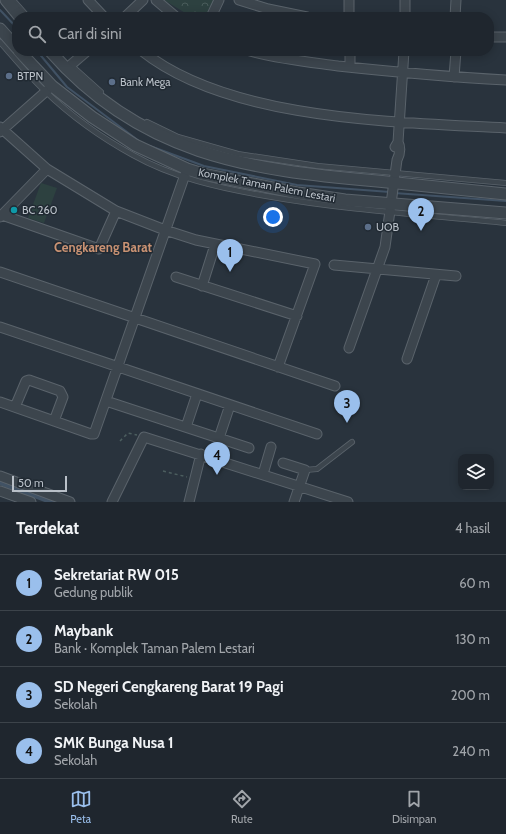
<!DOCTYPE html>
<html lang="id">
<meta charset="utf-8">
<style>
:root{--surface:#1f262e;--page:#2c323a;--text:#f1f3f6;--muted:#a1a5aa;--line:#3c434a;--accent:#9abfec}
body{margin:0;font-family:Cabin,sans-serif;background:var(--page);color:var(--text)}
.controls{position:absolute;right:12px;bottom:12px;display:grid;overflow:hidden;border-radius:8px;box-shadow:0 2px 10px #0003}
.controls button{width:36px;height:36px;display:grid;place-items:center;padding:0;border:0;border-bottom:1px solid var(--line);background:var(--surface);color:var(--text);font:20px sans-serif}
.scale{position:absolute;left:12px;bottom:10px;width:55px;box-sizing:border-box;padding-left:4px;border:2px solid #b9c0c8;border-top:0;font-size:11px;line-height:14px;white-space:nowrap;color:#b9c0c8;-webkit-text-stroke:3px #212a33;paint-order:stroke}
.you{position:absolute;left:273px;top:217px;width:14px;height:14px;margin:-10px;border:3px solid #fff;border-radius:50%;background:#1a73e8;box-shadow:0 0 0 6px #1a73e833}
.badge{display:grid;place-items:center;width:26px;height:26px;border-radius:50%;background:var(--accent);color:#111;font-size:13px;font-weight:700}
.pin{position:absolute;translate:-50% -33px;filter:drop-shadow(0 1px 2px #0008)}
.pin::after{content:'';position:absolute;top:21px;width:14px;height:12px;background:inherit;clip-path:polygon(0 0,100% 0,50% 100%)}
.list{margin:0;padding:0;list-style:none}
h2{display:flex;justify-content:space-between;align-items:center;height:52px;margin:0;padding:0 16px;font-size:17px}
h2 small{font-size:13px;font-weight:400;color:var(--muted)}
.list li{display:grid;grid-template-columns:26px 1fr auto;gap:12px;align-items:center;box-sizing:border-box;height:56px;padding:0 16px;border-top:1px solid var(--line)}
.list b{display:block;font-size:15px;white-space:nowrap}
.list p{margin:0;font-size:13px;white-space:nowrap;color:var(--muted)}
.list em{font-size:13px;font-style:normal;color:var(--muted)}
.icon{flex:none;width:22px;height:22px;fill:none;stroke:currentColor;stroke-width:2;stroke-linecap:round;stroke-linejoin:round}
.map{position:relative;flex:none;width:506px;height:502px;overflow:hidden}
.search{position:absolute;background:var(--surface);box-shadow:0 2px 10px #0003;left:12px;right:12px;top:12px;height:44px;display:flex;align-items:center;gap:10px;box-sizing:border-box;padding:0 14px;border-radius:16px;color:var(--muted);font-size:15px}
.sheet{height:276px;background:var(--surface)}
nav{display:flex;justify-content:space-around;align-items:center;box-sizing:border-box;height:56px;border-top:1px solid var(--line);background:var(--surface);font-size:11px;color:var(--muted)}
nav a{display:grid;justify-items:center;gap:2px}
nav .on{color:var(--accent)}
.map>svg:first-child{display:block}
.park{fill:url(#park-crowns)}
.pitch{fill:#2d4140}
.lines{fill:none;stroke-linecap:round;stroke-linejoin:round}
.stream{stroke:#415264;stroke-width:2}
.canal{stroke:#415264;stroke-width:8}
.service-casing{stroke:#5a636b;stroke-width:6}
.minor-casing{stroke:#5a636b;stroke-width:11}
.tertiary-casing{stroke:#5a636b;stroke-width:13}
.path{stroke:#4c5e5f;stroke-width:1.5;stroke-dasharray:3 3;stroke-linecap:butt}
.service{stroke:#3c454d;stroke-width:4.5}
.minor{stroke:#3c454d;stroke-width:9}
.tertiary{stroke:#3c454d;stroke-width:11}
.service-dot{fill:#5c6f8a;stroke:#212a33;stroke-width:1.5}
.culture-dot{fill:#0f9aa8;stroke:#212a33;stroke-width:1.5}
.labels{text-anchor:middle;stroke-width:3;stroke-linejoin:round;paint-order:stroke}
.poi-label{font-size:11px;fill:#b9c0c8;stroke:#212a33;text-anchor:start}
.street-label{font-size:11px;fill:#b9c0c8;stroke:#212a33}
.quarter-label{font-size:13px;font-weight:bold;fill:#c99273;stroke:#212a33}
</style>
<div class="map">
<svg width="506" height="502" viewBox="0 0 506 502">
<defs>
<pattern id="park-crowns" width="20" height="18" patternUnits="userSpaceOnUse"><rect width="20" height="18" fill="#2d4140"/><path d="M2 6a3 3 0 1 1 6 0M12 15a3 3 0 1 1 6 0" fill="none" stroke="#495b5a"/></pattern>
</defs>
<rect width="100%" height="100%" fill="#29333d"/>
<path class="park" d="M164,0H215L207,17H192Z"/>
<path class="pitch" d="M41,183L57,188L44,223L28,218Z"/>
<g class="lines">
<path class="stream" d="M0,10L17,28
M37,51L67,87L139,141
M150,146L204,166L297,185L390,192
M394,193L506,201"/>
<path class="canal" d="M0,481L56,502"/>
<g class="service-casing">
<path id="service" d="M13,0L28,17
M0,42C15,59 29,76 45,91C71,116 102,138 133,155C174,178 220,188 266,196C345,210 426,215 506,223
M72,66L101,92
M147,122L178,137L238,154L318,166L506,183
M305,470L317,469L352,442"/>
</g>
<g class="minor-casing">
<path id="minor" d="M88,0L104,17
M156,0L176,17
M239,0L268,9L307,17
M349,0V17
M405,0V17
M125,17L143,0
M211,17L219,0
M455,17L456,0
M489,37H506
M142,51C230,121 398,122 506,128
M250,51C279,59 309,62 338,66C394,72 450,77 506,80
M350,51V67
M66,69L87,51
M454,77L456,51
M0,127L47,169L116,211L165,230L196,240L315,264L278,367
M0,132L52,86
M395,147L398,142L404,51
M2,215L99,249L116,211
M0,217L47,169
M334,265L456,276
M0,272L335,386
M176,277L297,316
M202,286L215,245
M0,327L317,434
M349,348L385,247L397,160C400,154 401,148 398,142
M407,359L436,275
M106,401L249,448
M0,402L91,434H94L187,169
M15,407L26,381L29,380L60,391L63,397L54,421
M186,427L197,394
M219,438L230,405
M283,463L305,470L294,502
M263,474L271,447
M0,476L70,502
M0,491L31,502
M112,502L144,437L348,502
M189,502L201,454"/>
</g>
<g class="tertiary-casing">
<path id="tertiary" d="M6,0L20,17
M0,29L17,48
M19,51L52,86L92,117L135,145L187,169L203,174L298,193L345,200L506,213
M50,51C140,154 248,170 377,181C420,185 463,190 506,194"/>
</g>
<path class="path" d="M120,441L128,433L137,435
M163,471L187,477"/>
<use href="#service" class="service"/>
<use href="#minor" class="minor"/>
<use href="#tertiary" class="tertiary"/>
</g>
<g class="service-dot">
<circle cx="9" cy="76" r="4"/>
<circle cx="112" cy="82" r="4"/>
<circle cx="368" cy="227" r="4"/>
</g>
<circle class="culture-dot" cx="14" cy="210" r="4"/>
<g class="labels">
<g class="poi-label">
<text x="17" y="80">BTPN</text>
<text x="120" y="86">Bank Mega</text>
<text x="22" y="214">BC 260</text>
<text x="376" y="231">UOB</text>
</g>
<g class="street-label">
<text transform="translate(267 185) rotate(11)" y="4">Komplek Taman Palem Lestari</text>
</g>
<g class="quarter-label">
<text x="103" y="252">Cengkareng Barat</text>
</g>
</g>
</svg>
<div class="controls">
<button><svg class="icon" aria-label="layers" viewBox="0 0 24 24"><path d="M12 4l9 5-9 5-9-5zM3 14l9 5 9-5"/></svg></button>
</div>
<div class="scale">50 m</div>
<div class="you"></div>
<div class="pin badge" style="left:230px;top:272px">1</div>
<div class="pin badge" style="left:421px;top:231px">2</div>
<div class="pin badge" style="left:347px;top:423px">3</div>
<div class="pin badge" style="left:217px;top:475px">4</div>
<div class="search"><svg class="icon" aria-label="search" viewBox="0 0 24 24"><circle cx="10" cy="10" r="6"/><path d="M15 15l6 6"/></svg>Cari di sini</div>
</div>
<section class="sheet">
<h2>Terdekat<small>4 hasil</small></h2>
<ul class="list">
<li><span class="badge">1</span><div><b>Sekretariat RW 015</b><p>Gedung publik</p></div><em>60 m</em></li>
<li><span class="badge">2</span><div><b>Maybank</b><p>Bank · Komplek Taman Palem Lestari</p></div><em>130 m</em></li>
<li><span class="badge">3</span><div><b>SD Negeri Cengkareng Barat 19 Pagi</b><p>Sekolah</p></div><em>200 m</em></li>
<li><span class="badge">4</span><div><b>SMK Bunga Nusa 1</b><p>Sekolah</p></div><em>240 m</em></li>
</ul>
</section>
<nav>
<a class="on"><svg class="icon" aria-label="map" viewBox="0 0 24 24"><path d="M3 6l6-2 6 2 6-2v14l-6 2-6-2-6 2zM9 4v14M15 6v14"/></svg>Peta</a>
<a><svg class="icon" aria-label="directions" viewBox="0 0 24 24"><path d="M12 3l9 9-9 9-9-9zM9 14v-3h6M13 9l2 2-2 2"/></svg>Rute</a>
<a><svg class="icon" aria-label="saved" viewBox="0 0 24 24"><path d="M7 4h10v16l-5-4-5 4z"/></svg>Disimpan</a>
</nav>
